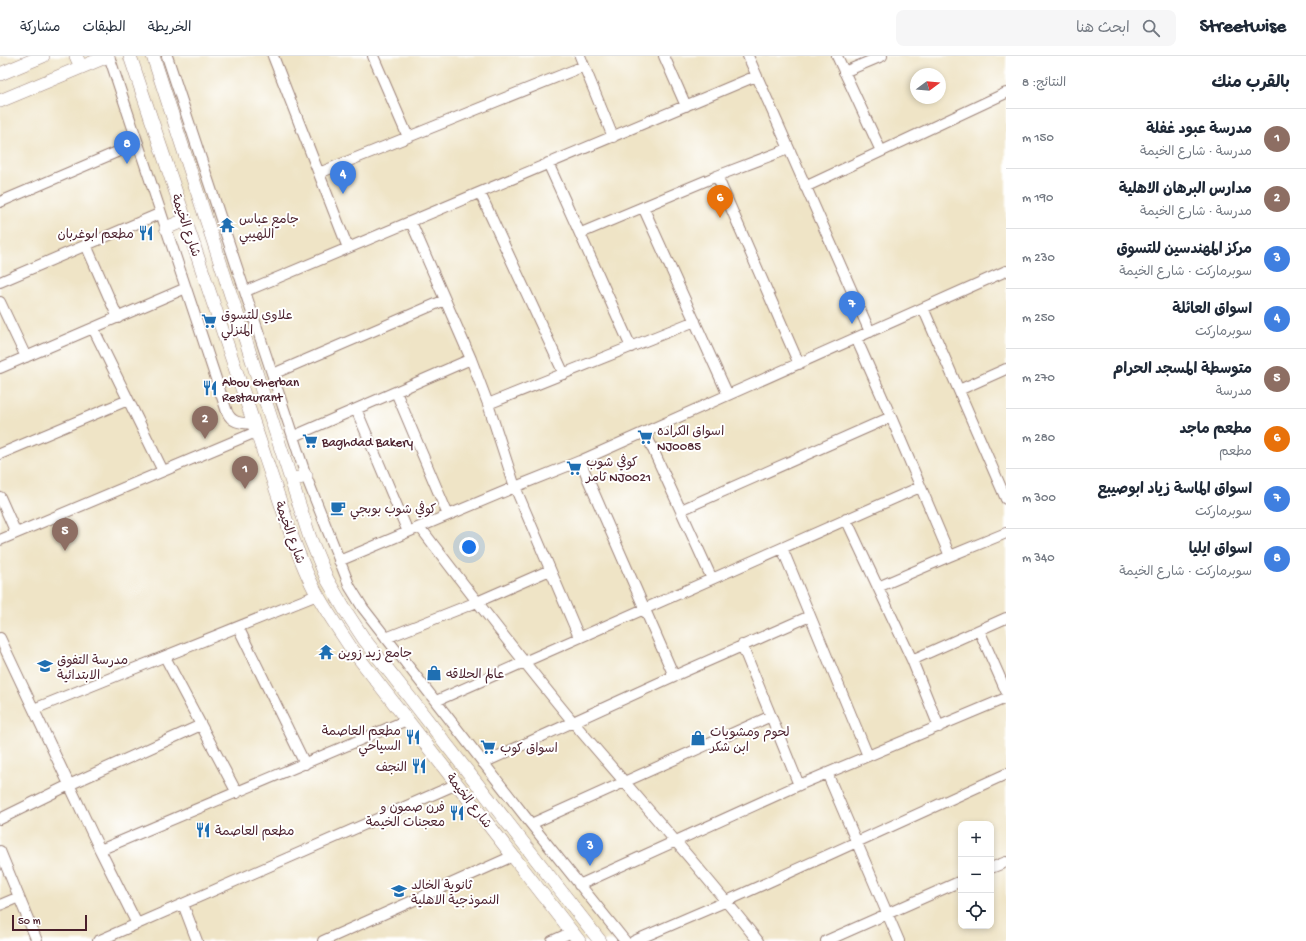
<!DOCTYPE html>
<html lang="ar">
<meta charset="utf-8">
<style>
:root{--surface:#fff;--page:#f6f6f7;--text:#1f2937;--muted:#747a83;--line:#e0e1e3;--accent:#1f6fb2}
body{margin:0;font-family:"Gochi Hand","Playpen Sans Arabic",sans-serif;background:var(--page);color:var(--text);direction:rtl}
.controls{position:absolute;right:12px;bottom:12px;display:grid;overflow:hidden;border-radius:8px;box-shadow:0 2px 6px #0003}
.controls button{width:36px;height:36px;display:grid;place-items:center;padding:0;border:0;border-bottom:1px solid var(--line);background:var(--surface);color:var(--text);font:20px sans-serif}
.compass{position:absolute;left:910px;top:12px;width:36px;height:36px;border-radius:50%;background:var(--surface);box-shadow:0 2px 6px #0003;rotate:74deg}
.scale{position:absolute;left:12px;bottom:10px;width:75px;box-sizing:border-box;padding-left:4px;border:2px solid #4a1f2b;border-top:0;font-size:11px;line-height:14px;white-space:nowrap;color:#4a1f2b;-webkit-text-stroke:3px #fff;paint-order:stroke}
.you{position:absolute;left:469px;top:491px;width:14px;height:14px;margin:-10px;border:3px solid #fff;border-radius:50%;background:#1a73e8;box-shadow:0 0 0 6px #1a73e833}
.badge{display:grid;place-items:center;width:26px;height:26px;border-radius:50%;background:var(--accent);color:#fff;font-size:13px;font-weight:700}
.pin{position:absolute;translate:-50% -33px;filter:drop-shadow(0 1px 2px #0008)}
.pin::after{content:'';position:absolute;top:21px;width:14px;height:12px;background:inherit;clip-path:polygon(0 0,100% 0,50% 100%)}
.list{margin:0;padding:0;list-style:none}
h2{display:flex;justify-content:space-between;align-items:center;height:52px;margin:0;padding:0 16px;font-size:17px}
h2 small{font-size:13px;font-weight:400;color:var(--muted)}
.list li{display:grid;grid-template-columns:26px 1fr auto;gap:12px;align-items:center;box-sizing:border-box;height:60px;padding:0 16px;border-top:1px solid var(--line)}
.list b{display:block;font-size:15px;white-space:nowrap}
.list p{margin:0;font-size:13px;white-space:nowrap;color:var(--muted)}
.list em{font-size:13px;font-style:normal;color:var(--muted)}
.icon{flex:none;width:22px;height:22px;fill:none;stroke:currentColor;stroke-width:2;stroke-linecap:round;stroke-linejoin:round}
.map{position:relative;flex:none;width:1006px;height:885px;overflow:hidden;direction:ltr}
header{display:flex;align-items:center;gap:24px;box-sizing:border-box;height:56px;padding:0 20px;background:var(--surface);border-bottom:1px solid var(--line)}
header strong{font-size:19px}
nav{display:flex;gap:22px;margin-inline-start:auto;font-size:14px}
.search{width:280px;height:36px;background:var(--page);display:flex;align-items:center;gap:10px;box-sizing:border-box;padding:0 14px;border-radius:8px;color:var(--muted);font-size:15px}
main{display:flex}
aside{flex:1;background:var(--surface)}
.map>svg:first-child{display:block}
.lines{fill:none;stroke-linecap:round;stroke-linejoin:round}
.minor-casing{stroke:#9c8278;stroke-width:12}
.tertiary-casing{stroke:#9c8278;stroke-width:14}
.minor{stroke:#fff;stroke-width:10}
.tertiary{stroke:#fff;stroke-width:13}
.labels{text-anchor:middle;stroke-width:4;stroke-linejoin:round;paint-order:stroke}
.poi-label{font-size:13px;fill:#4a1f2b;stroke:#fff;text-anchor:start}
.street-label{font-size:13px;fill:#4a1f2b;stroke:#fff}
</style>
<header>
<strong>Streetwise</strong>
<div class="search"><svg class="icon" aria-label="search" viewBox="0 0 24 24"><circle cx="10" cy="10" r="6"/><path d="M15 15l6 6"/></svg>ابحث هنا</div>
<nav><a>الخريطة</a><a>الطبقات</a><a>مشاركة</a></nav>
</header>
<main>
<aside>
<h2>بالقرب منك<small>النتائج: 8</small></h2>
<ul class="list">
<li><span class="badge" style="background:#8d6e63">1</span><div><b>مدرسة عبود غفلة</b><p>مدرسة · شارع الخيمة</p></div><em>150 m</em></li>
<li><span class="badge" style="background:#8d6e63">2</span><div><b>مدارس البرهان الاهلية</b><p>مدرسة · شارع الخيمة</p></div><em>190 m</em></li>
<li><span class="badge" style="background:#3f7fe0">3</span><div><b>مركز المهندسين للتسوق</b><p>سوبرماركت · شارع الخيمة</p></div><em>230 m</em></li>
<li><span class="badge" style="background:#3f7fe0">4</span><div><b>اسواق العائلة</b><p>سوبرماركت</p></div><em>250 m</em></li>
<li><span class="badge" style="background:#8d6e63">5</span><div><b>متوسطة المسجد الحرام</b><p>مدرسة</p></div><em>270 m</em></li>
<li><span class="badge" style="background:#e8710a">6</span><div><b>مطعم ماجد</b><p>مطعم</p></div><em>280 m</em></li>
<li><span class="badge" style="background:#3f7fe0">7</span><div><b>اسواق الماسة زياد ابوصيبع</b><p>سوبرماركت</p></div><em>300 m</em></li>
<li><span class="badge" style="background:#3f7fe0">8</span><div><b>اسواق ايليا</b><p>سوبرماركت · شارع الخيمة</p></div><em>340 m</em></li>
</ul>
</aside>
<div class="map">
<svg width="1006" height="885" viewBox="0 0 1006 885">
<rect width="100%" height="100%" fill="#fff"/>
<filter id="ink" filterUnits="userSpaceOnUse"><feTurbulence type="fractalNoise" baseFrequency=".025" numOctaves="2"/><feDisplacementMap in="SourceGraphic" scale="8" xChannelSelector="R" yChannelSelector="G"/><feConvolveMatrix kernelMatrix="1 2 1 2 8 2 1 2 1" color-interpolation-filters="sRGB"/></filter>
<filter id="wash" filterUnits="userSpaceOnUse"><feTurbulence type="fractalNoise" baseFrequency=".012" numOctaves="4" result="noise"/><feDisplacementMap in="SourceGraphic" scale="16" xChannelSelector="R" yChannelSelector="G"/><feGaussianBlur stdDeviation="0.9" result="paint"/><feColorMatrix in="noise" values="0 0 0 0 0 0 0 0 0 0 0 0 0 0 0 0 0 1.4 0 .05"/><feComposite in="paint" operator="in"/></filter>
<g filter="url(#wash)">
<rect width="100%" height="100%" fill="#efe4c6"/>
</g>
<g filter="url(#ink)">
<g class="lines">
<g class="minor-casing">
<path id="minor" d="M109,0L227,356C232,368 243,367 254,368
M167,0L306,420L350,531L363,552L531,768L625,885
M273,0L348,192
M373,0L408,81
M580,0L613,81
M664,0L686,50
M748,0L870,276
M837,0L881,95
M844,16L882,0
M548,107L631,291
M319,117L584,10
M717,120L799,308
M805,131L1006,37
M480,137L564,318
M0,146L138,87
M643,151L728,339
M411,166L471,303L488,348L515,431L579,581
M581,177L717,120L788,93
M86,189L118,262
M0,226L161,157
M246,235L756,20
M0,246L26,301
M923,252L1006,443
M93,272L163,415
M856,282L891,361L950,500
M0,312L186,232
M273,318L445,244
M959,334L1006,313
M396,336L448,459
M488,348L695,265
M356,353L408,476
M645,376L712,523
M294,380L471,303
M0,398L128,344
M580,405L674,620
M0,441L16,477
M681,454L891,361
M846,463L912,604L939,671
M420,471C470,537 520,602 573,666C635,739 699,810 758,885
M0,484L256,376
M782,492L868,700
M339,505L515,431L580,405L1006,215
M878,531L950,500L1006,477
M238,571L305,708
M979,574L1006,635
M0,582L100,794L137,868
M386,582L477,546L550,514
M742,589L799,729
M165,601L237,737
M912,604L1006,562
M436,645L920,431
M34,653L317,539
M483,707L674,620L810,560
M827,717L899,885
M0,763L69,729L201,669
M531,768L771,660
M100,794L407,664
M0,795L37,885
M991,812L1006,806
M579,829L799,729L1006,642
M183,848L197,885
M0,849L19,841
M98,885L457,728
M323,885L513,800
M552,885L572,876
M634,885L727,845L1006,718
M826,885L961,825"/>
</g>
<g class="tertiary-casing">
<path id="tertiary" d="M76,0L81,11
M130,0L290,475C298,497 306,519 318,540C328,558 340,575 351,592L579,885
M153,0L310,482L327,523L345,554L364,583L600,885
M0,18L43,0
M0,45L108,0
M166,172L185,164
M292,424L306,420"/>
</g>
<use href="#minor" class="minor"/>
<use href="#tertiary" class="tertiary"/>
</g>
</g>
<defs>
<g id="temple-bare" transform="scale(1.2)"><path d="M0-6L5-2H3V0L6.5 2.5H4V6H1.5V3h-3V6H-4V2.5H-6.5L-3 0V-2H-5Z" fill="#1f6fb2" stroke="#fff" stroke-width="2.5" paint-order="stroke"/></g>
<g id="restaurant-bare" transform="scale(1.2)"><path d="M-5-6h1v4h1v-4h1v4h1v-4h1v5L-1.5 .5V6h-2V.5L-5-1ZM5-6V6H3V1.5H1.5Q1.5-4 5-6Z" fill="#1f6fb2" stroke="#fff" stroke-width="2.5" paint-order="stroke"/></g>
<g id="supermarket-bare" transform="scale(1.2)"><path d="M-6-5.5h2.5l.6 2H6L4.5 2H-2.5L-4.4-4H-6ZM-1.5 3.2a1.3 1.3 0 1 0 .1 0ZM3 3.2a1.3 1.3 0 1 0 .1 0Z" fill="#1f6fb2" stroke="#fff" stroke-width="2.5" paint-order="stroke"/></g>
<g id="cafe-bare" transform="scale(1.2)"><path d="M-5.5-4.5H6V0H3Q3 3.5 0 3.5H-2.5Q-5.5 3.5-5.5 0ZM3-3.2v2h1.7v-2ZM-6 4.5H4V6H-6Z" fill="#1f6fb2" stroke="#fff" stroke-width="2.5" paint-order="stroke"/></g>
<g id="school-bare" transform="scale(1.2)"><path d="M0-5L7-2L0 1L-7-2ZM-4 1L0 2.5L4 1V4Q0 6-4 4Z" fill="#1f6fb2" stroke="#fff" stroke-width="2.5" paint-order="stroke"/></g>
<g id="shop-bare" transform="scale(1.2)"><path d="M-5-2.5h2.3a2.7 3.5 0 0 1 5.4 0H5L5.5 6h-11ZM-1.5-2.5h3a1.5 2.3 0 0 0-3 0Z" fill="#1f6fb2" stroke="#fff" stroke-width="2.5" paint-order="stroke"/></g>
</defs>
<g fill-rule="evenodd">
<use href="#temple-bare" x="227" y="169"/>
<use href="#restaurant-bare" x="146" y="177"/>
<use href="#supermarket-bare" x="209" y="265"/>
<use href="#restaurant-bare" x="210" y="332"/>
<use href="#supermarket-bare" x="645" y="381"/>
<use href="#supermarket-bare" x="310" y="385"/>
<use href="#supermarket-bare" x="574" y="412"/>
<use href="#cafe-bare" x="338" y="452"/>
<use href="#temple-bare" x="326" y="596"/>
<use href="#school-bare" x="45" y="610"/>
<use href="#shop-bare" x="434" y="617"/>
<use href="#restaurant-bare" x="413" y="681"/>
<use href="#shop-bare" x="698" y="682"/>
<use href="#supermarket-bare" x="488" y="691"/>
<use href="#restaurant-bare" x="419" y="710"/>
<use href="#restaurant-bare" x="457" y="757"/>
<use href="#restaurant-bare" x="203" y="774"/>
<use href="#school-bare" x="399" y="835"/>
</g>
<g class="labels">
<g class="poi-label">
<text x="239" y="167">جامع عباس<tspan x="239" dy="15">اللهيبي</tspan></text>
<text x="134" y="182" text-anchor="end">مطعم ابوغربان</text>
<text x="221" y="263">علاوي للتسوق<tspan x="221" dy="15">المنزلي</tspan></text>
<text x="222" y="330">Abou Gherban<tspan x="222" dy="15">Restaurant</tspan></text>
<text x="657" y="379">اسواق الكراده<tspan x="657" dy="15">NJ0085</tspan></text>
<text x="322" y="390">Baghdad Bakery</text>
<text x="586" y="410">كوفي شوب<tspan x="586" dy="15">ثامر NJ0021</tspan></text>
<text x="350" y="457">كوفي شوب بوبجي</text>
<text x="338" y="601">جامع زيد زوين</text>
<text x="57" y="608">مدرسة التفوق<tspan x="57" dy="15">الابتدائية</tspan></text>
<text x="446" y="622">عالم الحلاقه</text>
<text x="401" y="679" text-anchor="end">مطعم العاصمة<tspan x="401" dy="15">السياحي</tspan></text>
<text x="710" y="680">لحوم ومشويات<tspan x="710" dy="15">ابن شكر</tspan></text>
<text x="500" y="696">اسواق كوب</text>
<text x="407" y="715" text-anchor="end">النجف</text>
<text x="445" y="755" text-anchor="end">فرن صمون و<tspan x="445" dy="15">معجنات الخيمة</tspan></text>
<text x="215" y="779">مطعم العاصمة</text>
<text x="411" y="833">ثانوية الخالد<tspan x="411" dy="15">النموذجية الاهلية</tspan></text>
</g>
<g class="street-label">
<text transform="translate(187 169) rotate(71)" y="5">شارع الخيمة</text>
<text transform="translate(291 476) rotate(70)" y="5">شارع الخيمة</text>
<text transform="translate(470 744) rotate(52)" y="5">شارع الخيمة</text>
</g>
</g>
</svg>
<div class="controls">
<button>+</button>
<button>−</button>
<button><svg class="icon" aria-label="locate" viewBox="0 0 24 24"><circle cx="12" cy="12" r="6"/><path d="M12 2v4M12 18v4M2 12h4M18 12h4"/></svg></button>
</div>
<svg class="compass" viewBox="-18 -18 36 36"><path d="M0-13l5 13h-10z" fill="#e53935"/><path d="M0 13l5-13h-10z" fill="#747a83"/></svg>
<div class="scale">50 m</div>
<div class="you"></div>
<div class="pin badge" style="left:245px;top:433px;background:#8d6e63">1</div>
<div class="pin badge" style="left:205px;top:383px;background:#8d6e63">2</div>
<div class="pin badge" style="left:590px;top:810px;background:#3f7fe0">3</div>
<div class="pin badge" style="left:343px;top:138px;background:#3f7fe0">4</div>
<div class="pin badge" style="left:65px;top:495px;background:#8d6e63">5</div>
<div class="pin badge" style="left:720px;top:162px;background:#e8710a">6</div>
<div class="pin badge" style="left:852px;top:268px;background:#3f7fe0">7</div>
<div class="pin badge" style="left:127px;top:108px;background:#3f7fe0">8</div>
</div>
</main>
